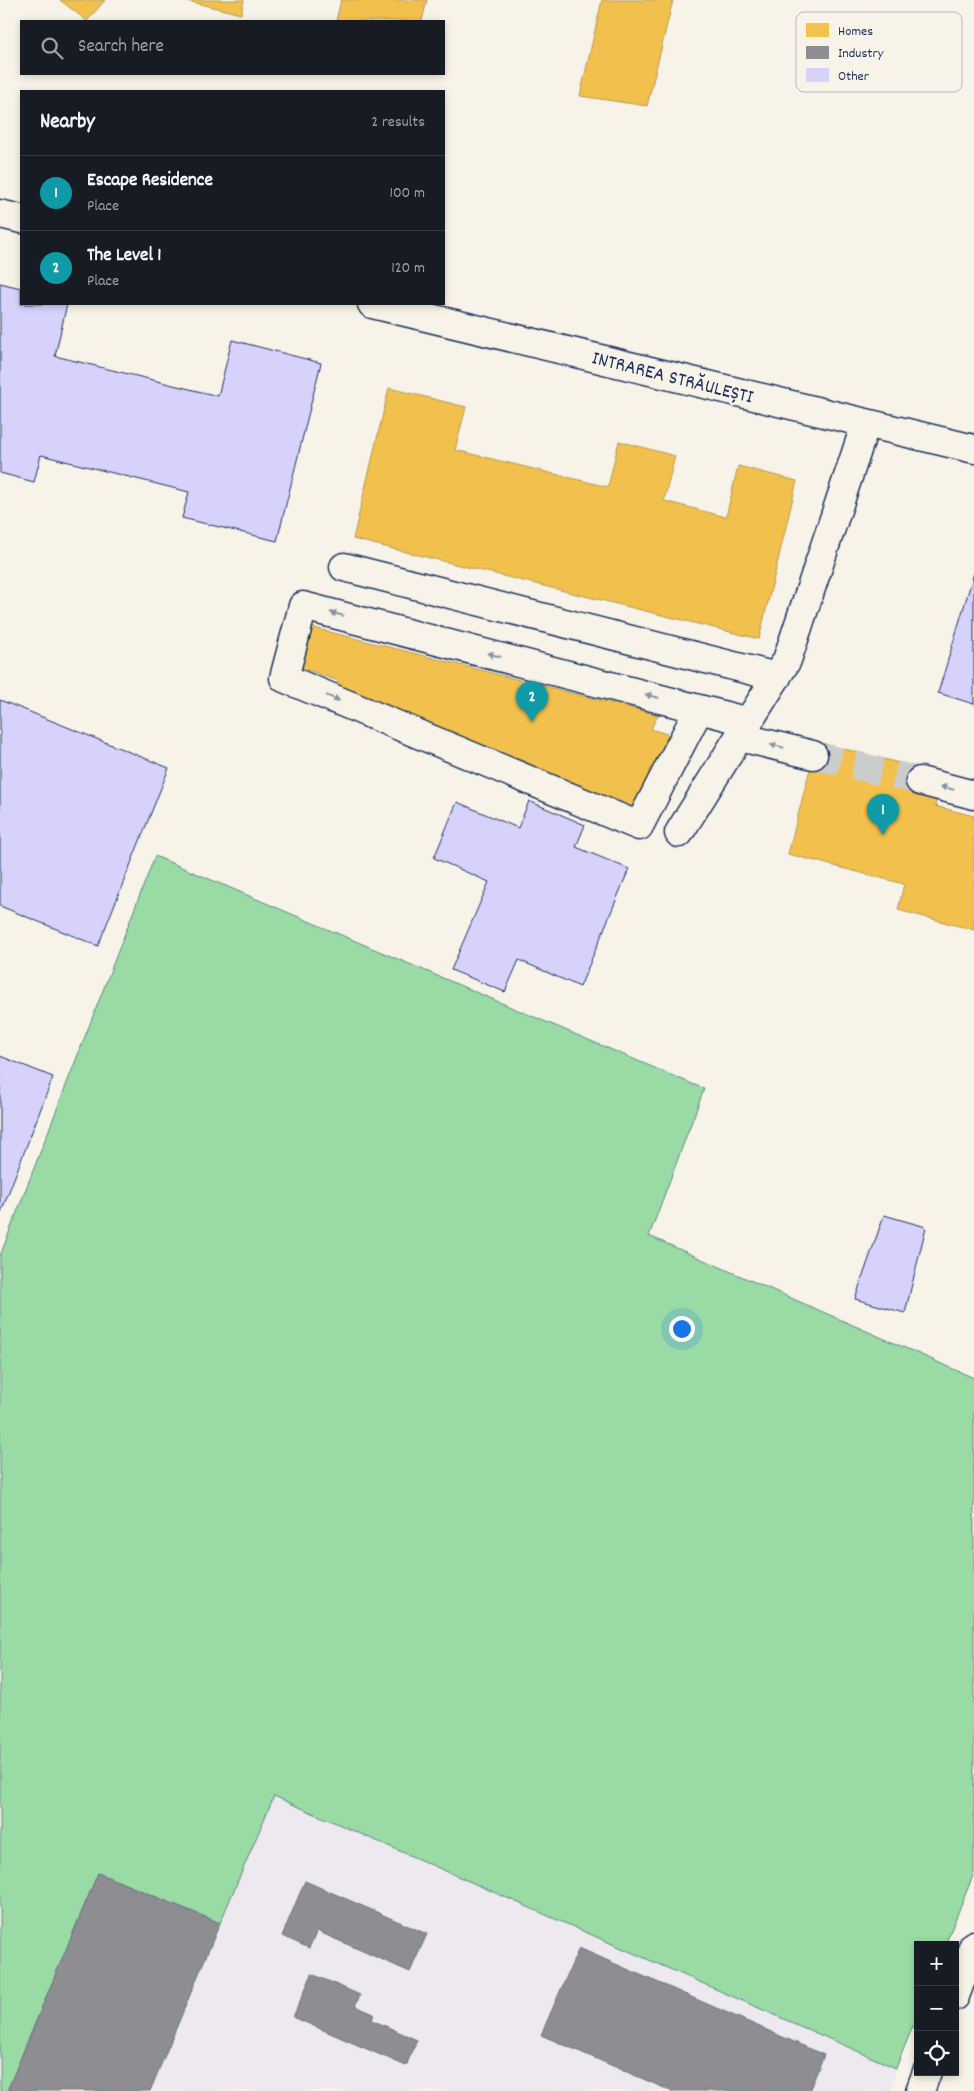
<!DOCTYPE html>
<meta charset="utf-8">
<style>
:root{--surface:#171b24;--page:#242831;--text:#f1f3f6;--muted:#9ea1a6;--line:#363941;--accent:#919bb2}
body{margin:0;font-family:Dekko,sans-serif;background:var(--page);color:var(--text)}
.controls{position:absolute;right:15px;bottom:15px;display:grid;overflow:hidden;border-radius:0px;box-shadow:0 2px 8px #0003}
.controls button{width:45px;height:45px;display:grid;place-items:center;padding:0;border:0;border-bottom:1px solid var(--line);background:var(--surface);color:var(--text);font:25px sans-serif}
.you{position:absolute;left:681px;top:1328px;width:18px;height:18px;margin:-12px;border:4px solid #fff;border-radius:50%;background:#1a73e8;box-shadow:0 0 0 8px #1a73e833}
.badge{display:grid;place-items:center;width:32px;height:32px;border-radius:50%;background:var(--accent);color:#fff;font-size:16px;font-weight:700}
.pin{position:absolute;translate:-50% -41px;filter:drop-shadow(0 1px 2px #0008)}
.pin::after{content:'';position:absolute;top:26px;width:18px;height:15px;background:inherit;clip-path:polygon(0 0,100% 0,50% 100%)}
.list{margin:0;padding:0;list-style:none}
h2{display:flex;justify-content:space-between;align-items:center;height:65px;margin:0;padding:0 20px;font-size:21px}
h2 small{font-size:16px;font-weight:400;color:var(--muted)}
.list li{display:grid;grid-template-columns:32px 1fr auto;gap:15px;align-items:center;box-sizing:border-box;height:75px;padding:0 20px;border-top:1px solid var(--line)}
.list b{display:block;font-size:19px;white-space:nowrap}
.list p{margin:0;font-size:16px;white-space:nowrap;color:var(--muted)}
.list em{font-size:16px;font-style:normal;color:var(--muted)}
.icon{flex:none;width:28px;height:28px;fill:none;stroke:currentColor;stroke-width:2;stroke-linecap:round;stroke-linejoin:round}
.map{position:relative;flex:none;width:974px;height:2091px;overflow:hidden}
.search{position:absolute;background:var(--surface);box-shadow:0 2px 8px #0003;left:20px;top:20px;width:425px;height:55px;display:flex;align-items:center;gap:12px;box-sizing:border-box;padding:0 18px;border-radius:0px;color:var(--muted);font-size:19px}
.panel{position:absolute;background:var(--surface);box-shadow:0 2px 8px #0003;left:20px;top:90px;width:425px;height:215px;border-radius:0px}
.map>svg:first-child{display:block}
.built{fill:#ede9ee}
.green{fill:#9adba5;stroke:#5a8582}
.homes{fill:#f2c14e;stroke:#b29553}
.industry{fill:#8d8d92;stroke:#6b7182}
.building{fill:#d6d2fb;stroke:#1b2f5e}
.lines{fill:none;stroke-linecap:round;stroke-linejoin:round}
.minor-tunnel{stroke:#cbcccc;stroke-width:28;stroke-dasharray:28 14;stroke-linecap:butt}
.minor-casing{stroke:#1b2f5e;stroke-width:31}
.minor{stroke:#f7f3e8;stroke-width:28}
.oneway{fill:#8991a3}
.labels{text-anchor:middle;stroke-width:5;stroke-linejoin:round;paint-order:stroke}
.street-label{font-size:20px;fill:#1b2f5e;stroke:#f7f3e8}
.key{fill:#f7f3e8;stroke:#b5b8bf;stroke-width:1}
.key-label{font-size:14px;fill:#1b2f5e}
</style>
<div class="map">
<svg width="974" height="2091" viewBox="0 0 974 2091">
<rect width="100%" height="100%" fill="#f7f3e8"/>
<filter id="ink" filterUnits="userSpaceOnUse"><feTurbulence type="fractalNoise" baseFrequency=".02" numOctaves="2"/><feDisplacementMap in="SourceGraphic" scale="10" xChannelSelector="R" yChannelSelector="G"/><feConvolveMatrix kernelMatrix="1 2 1 2 8 2 1 2 1" color-interpolation-filters="sRGB"/></filter>
<g filter="url(#ink)">
<path class="built" d="M274,1796L896,2068L891,2091H150Z"/>
<path class="green" d="M155,856L704,1089L649,1236L974,1378V1873L945,1945H918V2013L896,2068L274,1796L220,1923L98,1873L7,2091H0V1256Z"/>
<path class="homes" d="M60,0H105L87,21Z
M183,0H244L241,14Z
M341,0H427L422,21H336Z
M602,0H673L647,106L580,96Z
M389,388L466,407L455,450L608,487L619,441L675,456L664,501L726,517L738,466L797,481L759,639L353,539Z
M310,627L658,715L651,729L670,735L631,814L334,691L338,681L302,668Z
M817,742L923,769L937,797L935,806L974,816V930L898,910L904,884L788,854Z"/>
<path class="industry" d="M98,1873L220,1923L150,2091H7Z
M305,1881L427,1934L410,1972L317,1931L309,1948L282,1936Z
M579,1948L824,2055L809,2091H671L541,2035Z
M312,1974L360,1995L355,2006L374,2014L372,2020L417,2040L406,2066L293,2017Z"/>
<path class="building" d="M0,283L21,288V304H67L55,356L218,396L232,340L321,363L277,541L182,518L189,492L41,455L34,482L0,473Z
M974,573V704L938,693Z
M0,700L169,768L98,946L0,906Z
M529,801L585,825L576,847L629,869L580,987L519,960L505,992L451,970L489,882L434,858L457,802L518,828Z
M0,1056L53,1077L0,1215Z
M884,1215L926,1227L905,1313L855,1299Z"/>
<g class="lines">
<path class="minor-tunnel" d="M813,755L920,781"/>
<g class="minor-casing">
<path id="minor" d="M0,214L21,219
M372,304L974,449
M344,567L777,677
M699,709L639,826L284,678L303,606L699,709L749,722
M740,737L813,755
M920,781L974,795
M679,833L787,660L866,423
M955,1996L974,1945
M920,2091L927,2072"/>
</g>
<use href="#minor" class="minor"/>
</g>
<defs><path id="oneway-solid" d="M-6-.8H1V-3.2L6.5 0L1 3.2V.8H-6Z" transform="scale(1.25)"/></defs>
<g class="oneway">
<use href="#oneway-solid" transform="translate(337 614) rotate(-165)"/>
<use href="#oneway-solid" transform="translate(494 655) rotate(-165)"/>
<use href="#oneway-solid" transform="translate(652 696) rotate(-165)"/>
<use href="#oneway-solid" transform="translate(333 698) rotate(23)"/>
<use href="#oneway-solid" transform="translate(777 746) rotate(-166)"/>
<use href="#oneway-solid" transform="translate(947 788) rotate(-166)"/>
</g>
</g>
<g class="labels">
<g class="street-label">
<text transform="translate(673 376) rotate(14)" y="7">INTRAREA STRĂULEȘTI</text>
</g>
</g>
<rect x="796" y="12" width="166" height="80" rx="8" class="key"/>
<rect x="806" y="23" width="23" height="14" fill="#f2c14e"/>
<rect x="806" y="46" width="23" height="13" fill="#8d8d92"/>
<rect x="806" y="68" width="23" height="14" fill="#d6d2fb"/>
<g class="key-label">
<text x="838" y="35">Homes</text>
<text x="838" y="57">Industry</text>
<text x="838" y="80">Other</text>
</g>
</svg>
<div class="controls">
<button>+</button>
<button>−</button>
<button><svg class="icon" aria-label="locate" viewBox="0 0 24 24"><circle cx="12" cy="12" r="6"/><path d="M12 2v4M12 18v4M2 12h4M18 12h4"/></svg></button>
</div>
<div class="you"></div>
<div class="pin badge" style="left:883px;top:835px;background:#0f9aa8">1</div>
<div class="pin badge" style="left:532px;top:722px;background:#0f9aa8">2</div>
<div class="search"><svg class="icon" aria-label="search" viewBox="0 0 24 24"><circle cx="10" cy="10" r="6"/><path d="M15 15l6 6"/></svg>Search here</div>
<section class="panel">
<h2>Nearby<small>2 results</small></h2>
<ul class="list">
<li><span class="badge" style="background:#0f9aa8">1</span><div><b>Escape Residence</b><p>Place</p></div><em>100 m</em></li>
<li><span class="badge" style="background:#0f9aa8">2</span><div><b>The Level 1</b><p>Place</p></div><em>120 m</em></li>
</ul>
</section>
</div>
